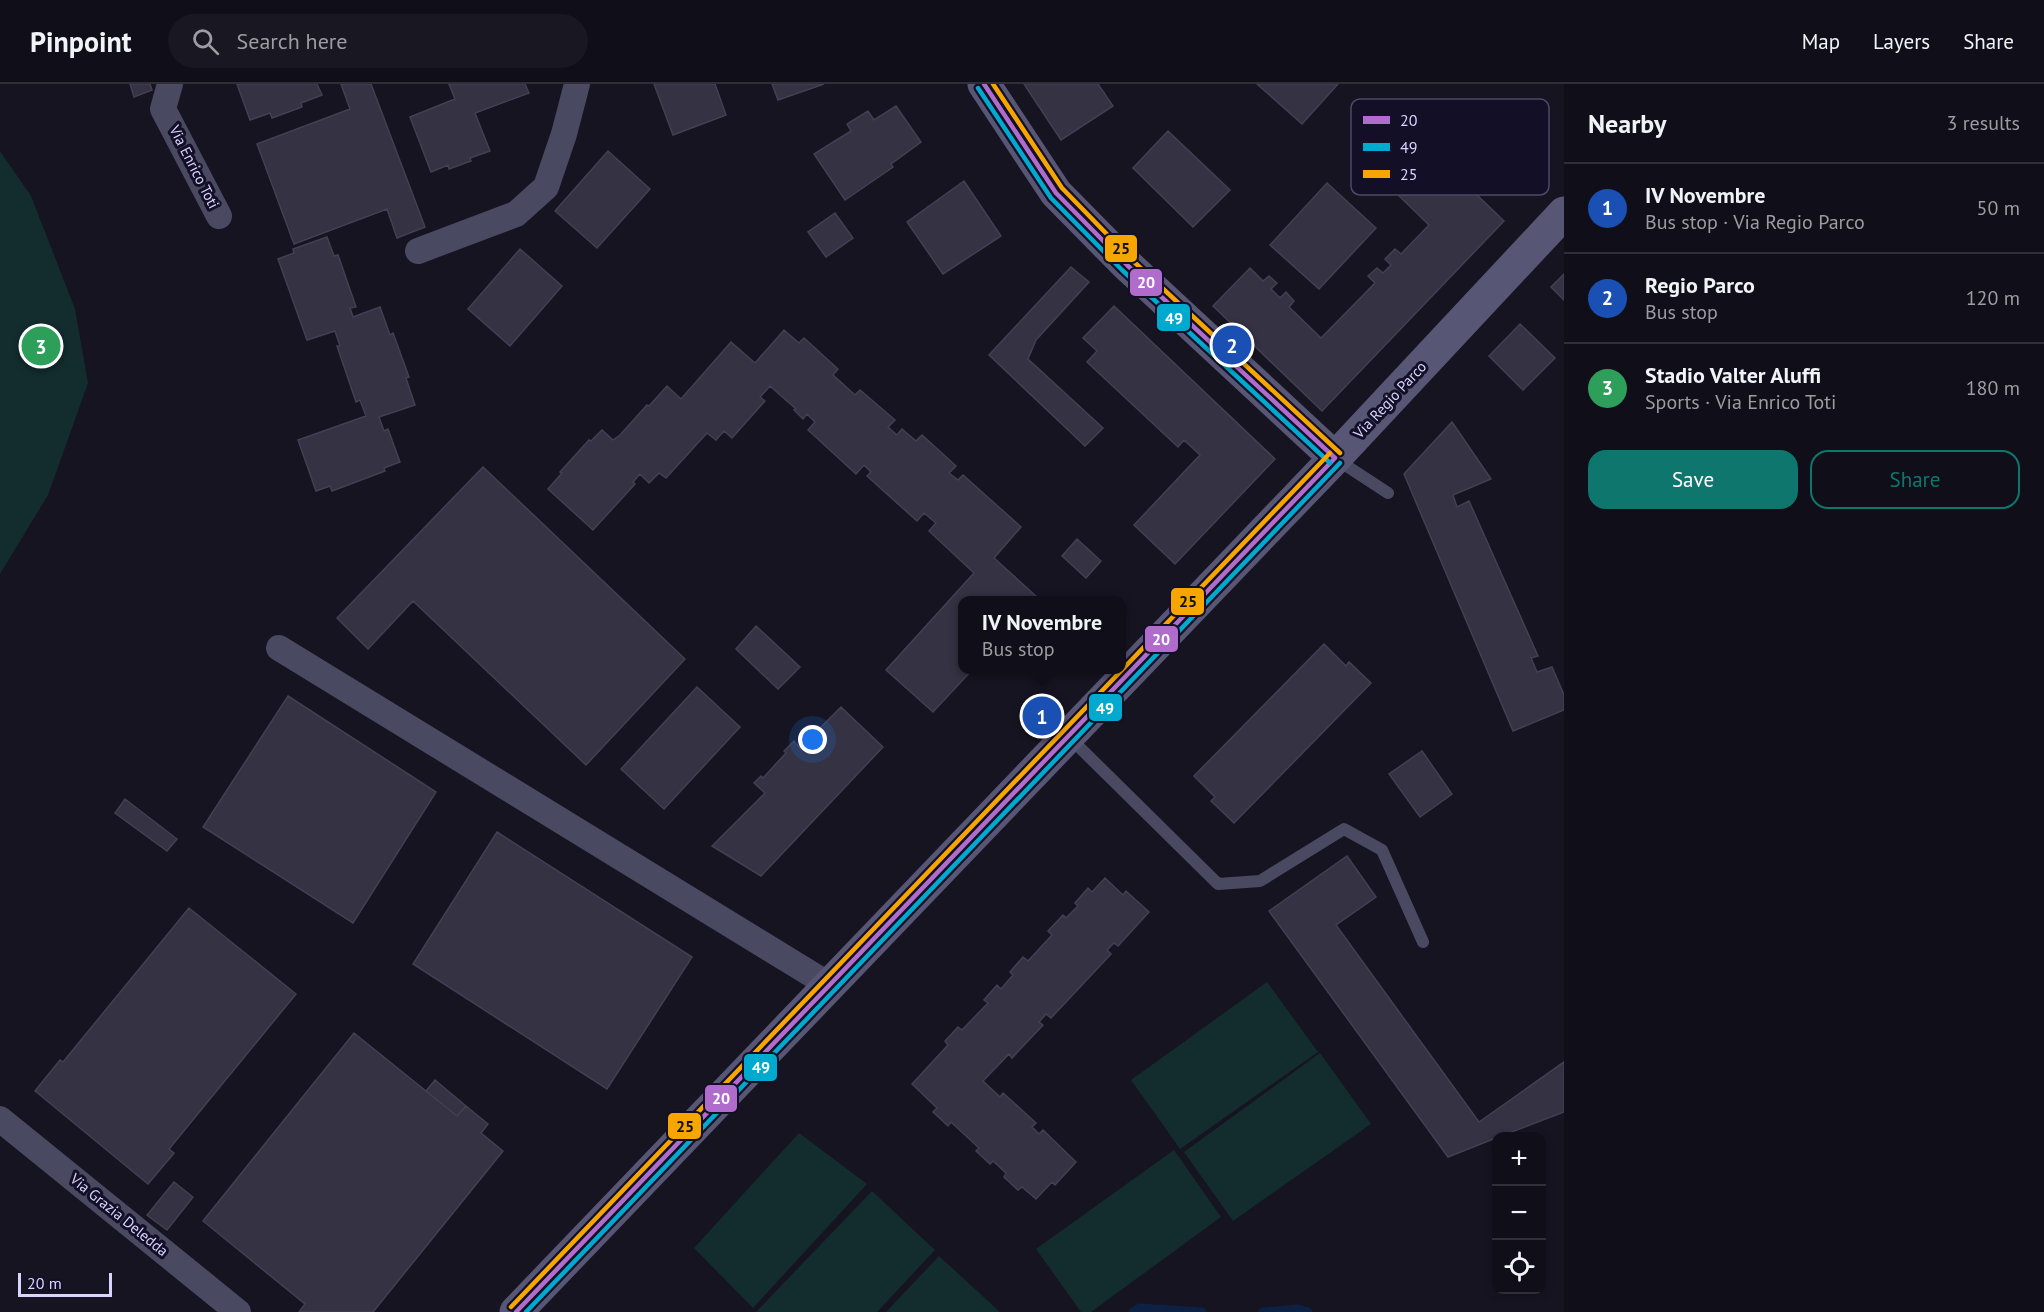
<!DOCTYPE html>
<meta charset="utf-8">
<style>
:root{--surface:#100f19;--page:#191822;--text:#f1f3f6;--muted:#9c9ca2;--line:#302f38;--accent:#0f766e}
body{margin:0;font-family:"PT Sans",sans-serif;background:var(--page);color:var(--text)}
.controls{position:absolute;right:18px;bottom:18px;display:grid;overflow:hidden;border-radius:12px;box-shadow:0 3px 9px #0003}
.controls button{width:54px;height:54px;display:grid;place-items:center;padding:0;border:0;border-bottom:2px solid var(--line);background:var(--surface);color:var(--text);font:30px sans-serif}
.scale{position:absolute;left:18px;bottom:15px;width:94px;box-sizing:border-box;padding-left:6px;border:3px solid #d9d4ff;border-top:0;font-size:16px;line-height:21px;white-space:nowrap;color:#d9d4ff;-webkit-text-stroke:4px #130f26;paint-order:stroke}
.you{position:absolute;left:813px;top:656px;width:21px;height:21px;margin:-15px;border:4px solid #fff;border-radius:50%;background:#1a73e8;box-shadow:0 0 0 9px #1a73e833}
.badge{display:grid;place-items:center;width:39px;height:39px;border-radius:50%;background:var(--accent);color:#fff;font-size:20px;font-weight:700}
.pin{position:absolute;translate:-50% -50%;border:3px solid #fff;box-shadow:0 2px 6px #0006}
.popup{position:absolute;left:958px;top:512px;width:168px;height:78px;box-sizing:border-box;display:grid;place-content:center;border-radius:12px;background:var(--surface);filter:drop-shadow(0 2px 4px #0005);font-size:20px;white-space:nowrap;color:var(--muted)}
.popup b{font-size:22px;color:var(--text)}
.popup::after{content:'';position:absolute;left:50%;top:100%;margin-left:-12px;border:12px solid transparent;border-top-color:var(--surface)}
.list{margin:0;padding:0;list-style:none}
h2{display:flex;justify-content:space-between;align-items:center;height:78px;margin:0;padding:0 24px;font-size:26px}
h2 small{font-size:20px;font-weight:400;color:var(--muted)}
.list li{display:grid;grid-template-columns:39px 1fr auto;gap:18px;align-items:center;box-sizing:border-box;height:90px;padding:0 24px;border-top:2px solid var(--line)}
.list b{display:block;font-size:22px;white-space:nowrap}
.list p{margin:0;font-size:20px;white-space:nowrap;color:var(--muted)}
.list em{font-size:20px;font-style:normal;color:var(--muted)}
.actions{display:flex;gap:12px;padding:18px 24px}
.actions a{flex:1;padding:14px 0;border:2px solid var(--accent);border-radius:18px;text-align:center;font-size:21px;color:var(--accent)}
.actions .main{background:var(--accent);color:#fff}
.icon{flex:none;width:33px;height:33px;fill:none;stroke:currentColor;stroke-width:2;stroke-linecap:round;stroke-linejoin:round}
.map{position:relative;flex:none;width:1564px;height:1228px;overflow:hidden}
header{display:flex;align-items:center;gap:36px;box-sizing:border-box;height:84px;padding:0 30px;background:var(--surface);border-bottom:2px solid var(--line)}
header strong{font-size:28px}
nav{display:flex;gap:33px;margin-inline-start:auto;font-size:21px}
.search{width:420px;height:54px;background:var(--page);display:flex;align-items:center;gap:15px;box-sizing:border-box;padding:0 21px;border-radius:33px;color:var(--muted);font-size:22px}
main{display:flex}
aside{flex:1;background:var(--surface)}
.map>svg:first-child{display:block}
.green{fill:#132c2d}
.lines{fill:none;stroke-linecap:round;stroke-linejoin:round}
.stream{stroke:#0d2144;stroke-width:9}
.building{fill:#343243;stroke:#433f54;stroke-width:1.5}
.lane{stroke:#4a4962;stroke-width:12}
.street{stroke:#4a4962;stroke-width:26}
.secondary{stroke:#575674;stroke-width:33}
.bus-1-casing{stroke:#130f26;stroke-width:9}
.bus-2-casing{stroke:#130f26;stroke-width:9}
.bus-3-casing{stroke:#130f26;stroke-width:9}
.bus-1{stroke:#b06ccc;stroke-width:4.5}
.bus-2{stroke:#00a9ce;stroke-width:4.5}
.bus-3{stroke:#f7a600;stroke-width:4.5}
.labels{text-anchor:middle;stroke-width:6;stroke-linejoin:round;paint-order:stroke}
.street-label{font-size:15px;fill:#d9d4ff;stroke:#130f26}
.key{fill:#130f26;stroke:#4e4a67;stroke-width:1.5}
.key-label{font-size:16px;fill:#d9d4ff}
.line-badge{stroke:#130f26;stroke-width:2}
.badge-label{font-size:16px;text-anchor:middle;font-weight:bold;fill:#fff}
.pale-badge-label{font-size:16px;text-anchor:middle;font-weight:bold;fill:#111}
</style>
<header>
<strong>Pinpoint</strong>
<div class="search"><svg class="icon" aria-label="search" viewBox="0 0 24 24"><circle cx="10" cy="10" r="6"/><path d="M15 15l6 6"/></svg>Search here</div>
<nav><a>Map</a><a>Layers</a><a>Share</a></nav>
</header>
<main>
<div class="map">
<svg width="1564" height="1228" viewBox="0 0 1564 1228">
<rect width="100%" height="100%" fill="#161421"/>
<path class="green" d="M0,67L31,112L75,225L88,299L48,411L0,490Z
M1267,898L1318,968L1180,1065L1131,996Z
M1320,969L1371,1040L1233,1137L1184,1068Z
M799,1049L867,1100L753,1224L694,1164Z
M1174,1066L1221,1133L1091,1228H1081L1036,1165Z
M872,1107L935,1166L877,1228H756Z
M939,1172L1000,1228H886Z"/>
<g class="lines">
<path class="stream" d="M1133,1228L1140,1224L1202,1228
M1263,1228L1298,1225L1308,1228"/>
</g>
<path class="building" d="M130,0H150L152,6L134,13Z
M237,0H317L322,11L301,19L302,23L272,34L270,29L250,36Z
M341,0H371L425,143L397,154L387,125L294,160L257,60L350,25Z
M449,0H525L529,9L475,29L490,67L470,74L471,77L449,85L448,81L431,88L410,33L455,15Z
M654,0H715L726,31L673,51Z
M772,0H824L778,16Z
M1024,0H1098L1113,22L1061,56Z
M1257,0H1338L1302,40Z
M896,22L921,58L891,80L893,83L845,116L814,70L851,47L847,40L868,27L874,36Z
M1392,29L1504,137L1322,327L1213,222L1250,184L1263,197L1269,192L1277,199L1271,205L1280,214L1286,208L1294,217L1289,223L1321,254L1375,199L1368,192L1377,184L1383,189L1391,181L1385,175L1395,165L1401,170L1429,141L1391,104L1385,110L1376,101L1382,95L1373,86L1367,92L1359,84L1366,77L1355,67Z
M1168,47L1230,106L1193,143L1133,84Z
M608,67L650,105L597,164L555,127Z
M964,97L1001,152L943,190L907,138Z
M1327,99L1376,144L1319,205L1270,161Z
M835,129L853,154L826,173L808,148Z
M327,153L334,172L338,171L356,223L350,224L353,233L380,223L390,251L393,249L409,293L406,294L415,321L379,333L384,347L388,345L400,378L384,384L385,387L332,407L330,402L316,407L298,356L366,332L360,316L356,318L337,262H340L335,247L307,256L278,175L294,169L293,165Z
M520,165L562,202L510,262L468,225Z
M1071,183L1089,198L1036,256L1028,275L1103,344L1085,362L989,271Z
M1564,190V216L1551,203Z
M1114,222L1275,375L1175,480L1134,441L1200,371L1184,356L1178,363L1087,278L1097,267L1083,254Z
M1520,240L1555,274L1523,306L1489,272Z
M784,246L799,259L804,254L838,285L833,291L855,311L860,306L895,336L888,343L897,351L902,345L916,357L922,351L956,382L949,389L958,396L963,391L1021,443L994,474L1038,514L1036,516H962V586H972L933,628L886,586L974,489L929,447L936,439L924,429L917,437L867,392L871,388L864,381L856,390L808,346L815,338L807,330L803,335L794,326L796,325L770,302L760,313L765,317L732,354L724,347L716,356L707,349L666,394L659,389L649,399L640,390L633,398L635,400L593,446L548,405L562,389L560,388L589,356L591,357L602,346L613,356L620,351L647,321L649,322L667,302L681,315L731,258L755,279Z
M1452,338L1491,395L1453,411L1457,423L1469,417L1538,572L1531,574L1537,588L1552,583L1564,611V626L1513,647L1404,390Z
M483,383L685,575L586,681L413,517L368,565L337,534Z
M1077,455L1101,477L1086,494L1062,472Z
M756,542L800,583L778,605L736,565Z
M1324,560L1346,582L1349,578L1371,599L1234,739L1211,717L1215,713L1194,692Z
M697,603L740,643L664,725L621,685Z
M288,612L436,708L353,839L203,743Z
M841,623L883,663L761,792L712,762L765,709L754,699L761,692L763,694L786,669L784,667L794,657L800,664Z
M1422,667L1452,710L1420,733L1389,690Z
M125,715L177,755L167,767L115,729Z
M497,748L692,873L607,1005L413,880Z
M1347,772L1376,813L1336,841L1479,1038L1564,978V1028L1501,1052H1496V1054L1448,1073L1269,827Z
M1105,794L1123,811L1126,807L1149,828L1118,862L1114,859L1107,866L1111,870L1051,934L1046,930L1039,938L1043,941L1012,974L1009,970L983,997L1000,1013L1003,1009L1036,1039L1032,1043L1039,1050L1043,1046L1076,1078L1055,1101L1052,1098L1036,1115L1022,1103L1018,1106L1004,1093L1006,1089L993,1077L990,1080L976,1067L979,1064L951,1038L948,1042L933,1028L937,1024L912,1000L948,961L945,957L958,943L962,946L988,919L984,916L997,901L1001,905L1013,891L1010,888L1023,873L1028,877L1052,851L1048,847L1063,831L1066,834L1078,822L1075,819L1088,804L1092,808Z
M189,824L296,910L169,1065L174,1069L148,1100L35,1007L60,976L63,978Z
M354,949L457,1032L466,1022L488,1040L481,1049L503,1067L373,1228H299L305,1220L203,1137Z
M435,996L466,1022L457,1032L426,1007Z
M174,1098L193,1113L167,1146L147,1131Z"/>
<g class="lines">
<path class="lane" d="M1336,375L1388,409
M1069,653L1218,800L1260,797L1344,745L1382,766L1423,858"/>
<path class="street" d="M170,0L163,25L219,132
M418,167L516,130L546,103L564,50L577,0
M279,564L829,901
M0,1035L238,1228"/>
<path class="secondary" d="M984,0L1056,109L1127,181L1335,374
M516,1228L1335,374L1564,129"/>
<g class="bus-1-casing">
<path id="bus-1" d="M984,0L1056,109L1127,181L1335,374
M516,1228L1335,374"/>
</g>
<g class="bus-2-casing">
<path id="bus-2" d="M978,4L1051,114L1122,186L1330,379
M526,1228L1340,379"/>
</g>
<g class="bus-3-casing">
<path id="bus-3" d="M993,0L1062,104L1132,176L1340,369
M511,1223L1330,369"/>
</g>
<use href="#bus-1" class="bus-1"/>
<use href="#bus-2" class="bus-2"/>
<use href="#bus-3" class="bus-3"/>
</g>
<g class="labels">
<g class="street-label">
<text transform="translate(194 83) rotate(63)" y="5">Via Enrico Toti</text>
<text transform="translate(1390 316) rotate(-47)" y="5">Via Regio Parco</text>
<text transform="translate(119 1131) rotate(39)" y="5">Via Grazia Deledda</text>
</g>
</g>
<rect x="1351" y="15" width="198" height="96" rx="9" class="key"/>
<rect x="1363" y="32" width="27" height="8" fill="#b06ccc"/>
<rect x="1363" y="59" width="27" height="8" fill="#00a9ce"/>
<rect x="1363" y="86" width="27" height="8" fill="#f7a600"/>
<g class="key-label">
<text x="1400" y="42">20</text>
<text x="1400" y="69">49</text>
<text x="1400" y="96">25</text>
</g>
<g class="line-badge">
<rect x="1104" y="150" width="34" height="29" rx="6" fill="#f7a600"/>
<rect x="1129" y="184" width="34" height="29" rx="6" fill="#b06ccc"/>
<rect x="1156" y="219" width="35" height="29" rx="6" fill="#00a9ce"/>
<rect x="1170" y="503" width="35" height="29" rx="6" fill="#f7a600"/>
<rect x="1144" y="541" width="35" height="28" rx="6" fill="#b06ccc"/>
<rect x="1088" y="609" width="35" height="29" rx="6" fill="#00a9ce"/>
<rect x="743" y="969" width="35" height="29" rx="6" fill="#00a9ce"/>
<rect x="704" y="1000" width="34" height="29" rx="6" fill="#b06ccc"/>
<rect x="667" y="1028" width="35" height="28" rx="6" fill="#f7a600"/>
</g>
<g class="badge-label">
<text x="1146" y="204">20</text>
<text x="1174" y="240">49</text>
<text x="1161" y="561">20</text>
<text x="1105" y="630">49</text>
<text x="761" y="989">49</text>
<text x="721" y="1020">20</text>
</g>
<g class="pale-badge-label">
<text x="1121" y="170">25</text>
<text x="1188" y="523">25</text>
<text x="685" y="1048">25</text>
</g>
</svg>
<div class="controls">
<button>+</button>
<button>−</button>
<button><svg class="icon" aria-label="locate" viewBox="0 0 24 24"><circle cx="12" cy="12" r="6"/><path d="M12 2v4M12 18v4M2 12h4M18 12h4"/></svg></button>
</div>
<div class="scale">20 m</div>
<div class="you"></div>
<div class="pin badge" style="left:1042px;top:632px;background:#1a4fb4">1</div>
<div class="popup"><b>IV Novembre</b>Bus stop</div>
<div class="pin badge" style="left:1232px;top:261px;background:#1a4fb4">2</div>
<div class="pin badge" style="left:41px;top:262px;background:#2e9e5b">3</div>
</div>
<aside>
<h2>Nearby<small>3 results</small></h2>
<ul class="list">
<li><span class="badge" style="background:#1a4fb4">1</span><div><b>IV Novembre</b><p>Bus stop · Via Regio Parco</p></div><em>50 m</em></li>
<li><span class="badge" style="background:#1a4fb4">2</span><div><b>Regio Parco</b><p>Bus stop</p></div><em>120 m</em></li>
<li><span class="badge" style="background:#2e9e5b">3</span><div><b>Stadio Valter Aluffi</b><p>Sports · Via Enrico Toti</p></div><em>180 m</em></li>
</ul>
<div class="actions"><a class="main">Save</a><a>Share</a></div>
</aside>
</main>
